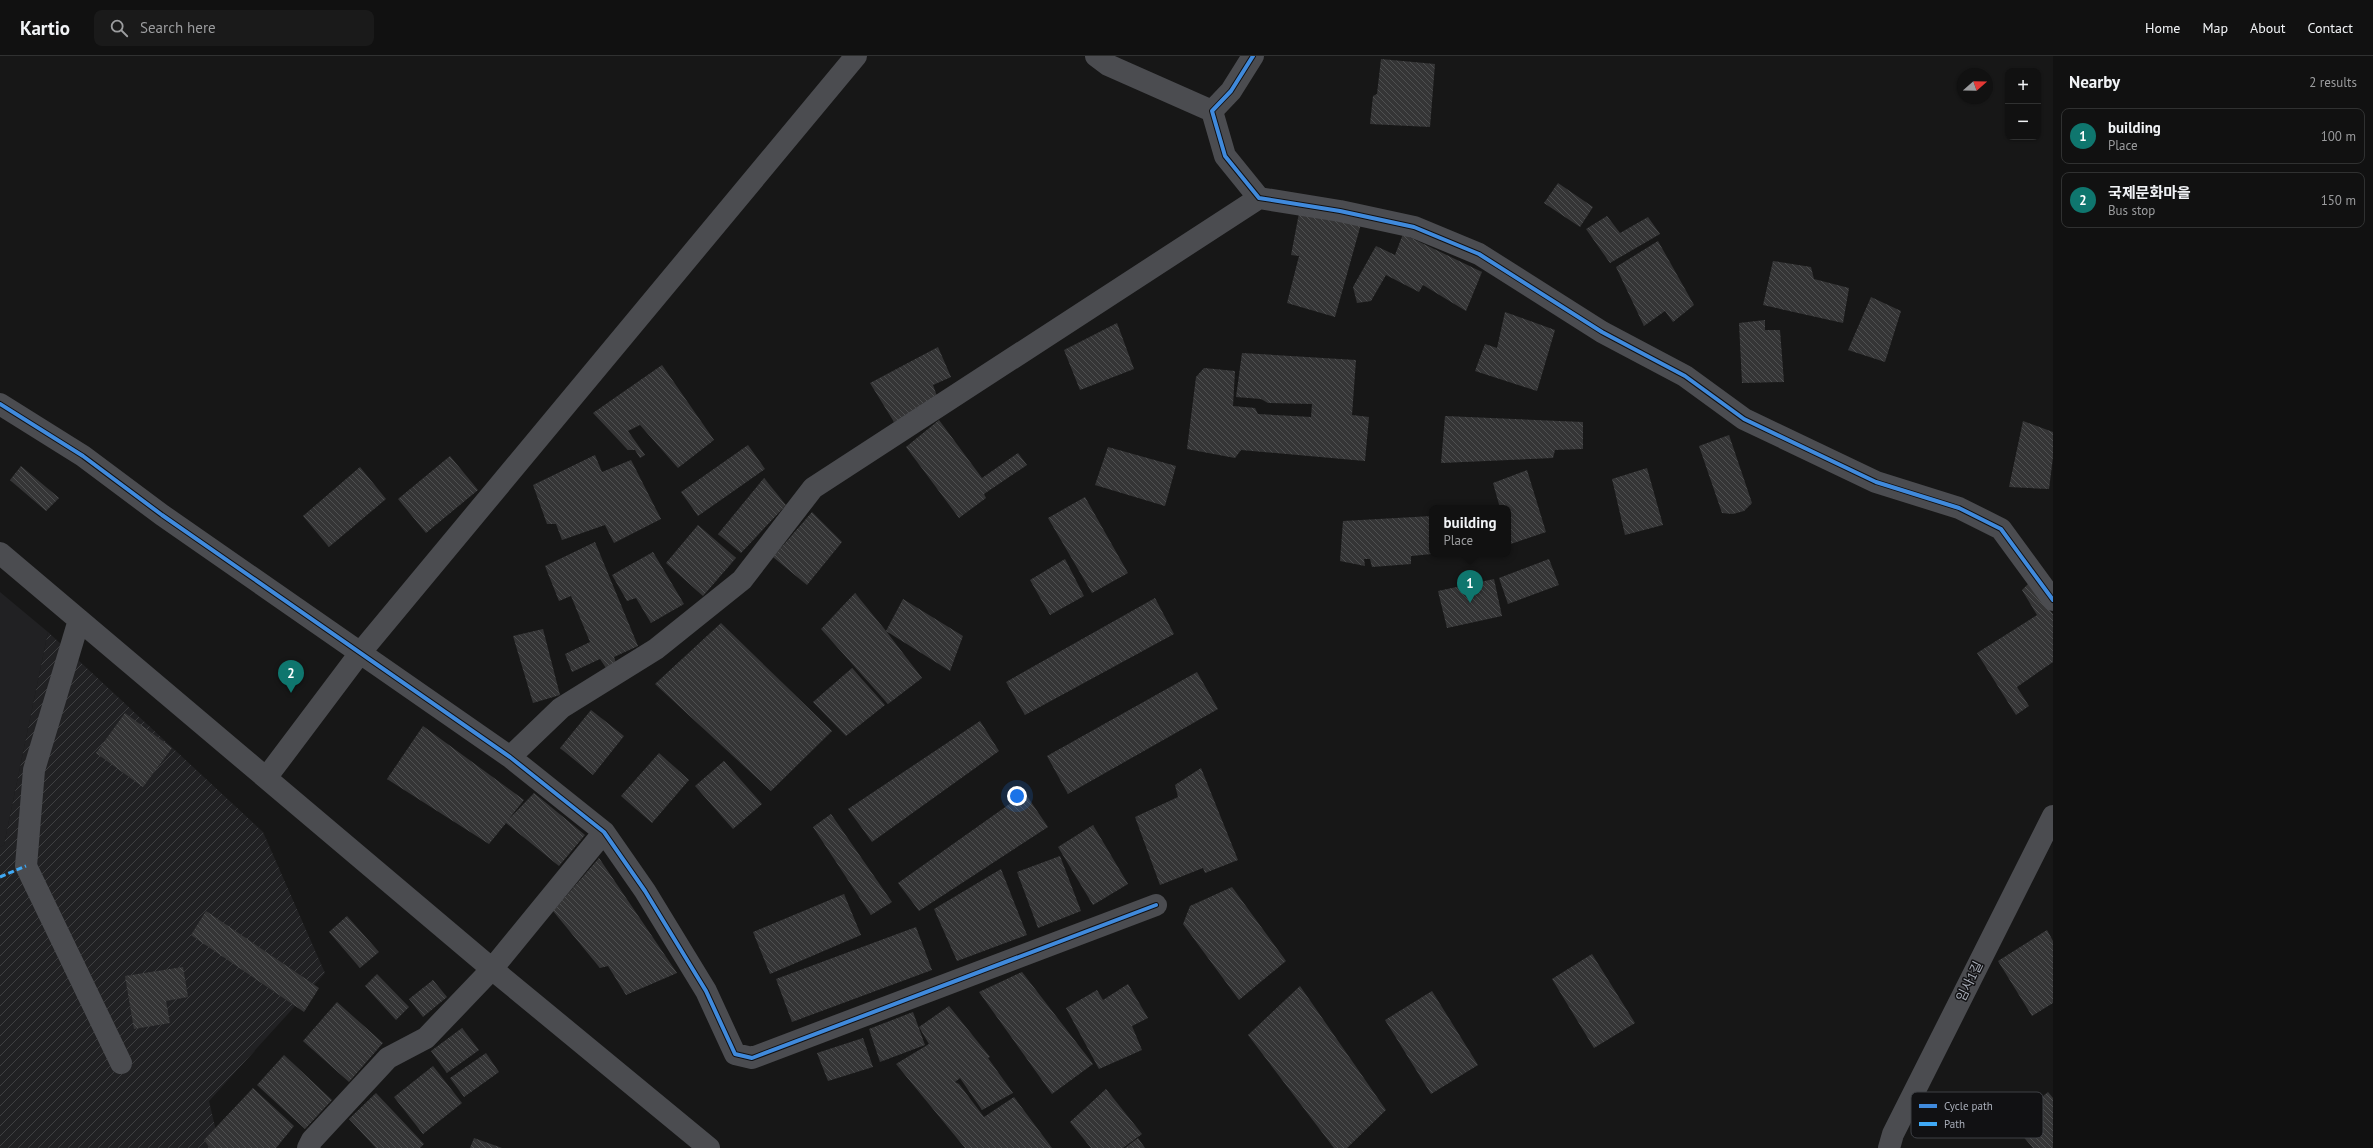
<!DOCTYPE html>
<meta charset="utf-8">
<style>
:root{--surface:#111;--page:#1a1a1a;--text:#f1f3f6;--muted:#9c9d9f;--line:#303131;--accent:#0f766e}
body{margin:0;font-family:"PT Sans","Noto Sans KR",sans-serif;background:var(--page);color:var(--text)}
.controls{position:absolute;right:12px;top:12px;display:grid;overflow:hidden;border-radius:8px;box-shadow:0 1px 3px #0004}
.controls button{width:36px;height:36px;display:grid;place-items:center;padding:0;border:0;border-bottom:1px solid var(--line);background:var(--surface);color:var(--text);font:20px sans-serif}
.compass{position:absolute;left:1957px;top:12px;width:36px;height:36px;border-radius:50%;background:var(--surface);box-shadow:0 1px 3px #0004;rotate:70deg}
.you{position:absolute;left:1017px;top:740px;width:14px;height:14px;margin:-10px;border:3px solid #fff;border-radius:50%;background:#1a73e8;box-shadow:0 0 0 6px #1a73e833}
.badge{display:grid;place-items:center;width:26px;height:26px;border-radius:50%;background:var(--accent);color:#fff;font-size:13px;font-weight:700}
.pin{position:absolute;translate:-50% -33px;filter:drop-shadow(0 1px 2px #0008)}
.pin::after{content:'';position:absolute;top:21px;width:14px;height:12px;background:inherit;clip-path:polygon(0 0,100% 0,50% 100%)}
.popup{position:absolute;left:1429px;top:449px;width:82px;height:52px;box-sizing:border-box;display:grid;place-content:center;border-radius:8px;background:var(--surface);filter:drop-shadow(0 1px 3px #0005);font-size:13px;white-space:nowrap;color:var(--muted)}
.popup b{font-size:15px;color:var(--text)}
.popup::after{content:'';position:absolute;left:50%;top:100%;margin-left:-8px;border:8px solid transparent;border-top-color:var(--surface)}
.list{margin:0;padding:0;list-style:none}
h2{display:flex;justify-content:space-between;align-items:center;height:52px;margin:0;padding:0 16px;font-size:17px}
h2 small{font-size:13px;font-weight:400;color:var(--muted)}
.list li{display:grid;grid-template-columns:26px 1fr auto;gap:12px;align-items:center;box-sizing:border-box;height:56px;margin:0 8px 8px;padding:0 8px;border:1px solid var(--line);border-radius:8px}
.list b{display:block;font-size:15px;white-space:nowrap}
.list p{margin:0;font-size:13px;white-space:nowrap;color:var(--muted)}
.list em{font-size:13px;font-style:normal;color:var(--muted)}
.icon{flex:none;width:22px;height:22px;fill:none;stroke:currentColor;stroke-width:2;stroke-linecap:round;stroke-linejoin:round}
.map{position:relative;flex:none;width:2053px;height:1092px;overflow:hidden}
header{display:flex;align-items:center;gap:24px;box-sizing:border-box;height:56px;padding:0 20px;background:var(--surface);border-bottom:1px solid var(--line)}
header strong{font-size:19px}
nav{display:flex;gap:22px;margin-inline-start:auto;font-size:14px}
.search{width:280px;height:36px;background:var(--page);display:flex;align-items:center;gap:10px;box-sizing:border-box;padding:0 14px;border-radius:8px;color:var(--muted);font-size:15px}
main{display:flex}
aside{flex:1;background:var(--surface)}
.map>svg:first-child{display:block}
.built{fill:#212123}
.industrial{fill:url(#industrial-furrows)}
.building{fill:url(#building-back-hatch)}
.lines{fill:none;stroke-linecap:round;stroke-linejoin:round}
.minor{stroke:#4b4c50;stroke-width:22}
.quiet{stroke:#3fa9f5;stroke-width:3;stroke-dasharray:6 3;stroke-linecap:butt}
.cycleway-casing{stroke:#111113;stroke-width:6}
.cycleway{stroke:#408adc;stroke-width:4}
.labels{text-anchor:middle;stroke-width:3;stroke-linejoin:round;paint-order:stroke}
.street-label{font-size:13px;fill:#a8adb8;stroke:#111113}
.key{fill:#111113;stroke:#3e4045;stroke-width:1}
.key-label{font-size:11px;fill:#a8adb8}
</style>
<header>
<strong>Kartio</strong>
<div class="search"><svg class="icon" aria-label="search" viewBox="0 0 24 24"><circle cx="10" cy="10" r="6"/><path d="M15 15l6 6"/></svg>Search here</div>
<nav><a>Home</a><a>Map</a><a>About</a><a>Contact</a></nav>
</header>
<main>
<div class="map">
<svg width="2053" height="1092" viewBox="0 0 2053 1092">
<defs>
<pattern id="industrial-furrows" width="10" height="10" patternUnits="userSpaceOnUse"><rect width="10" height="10" fill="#212123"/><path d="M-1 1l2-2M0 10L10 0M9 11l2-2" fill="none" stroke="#3e3f41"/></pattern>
<pattern id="building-back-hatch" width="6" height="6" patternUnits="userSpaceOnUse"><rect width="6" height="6" fill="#353536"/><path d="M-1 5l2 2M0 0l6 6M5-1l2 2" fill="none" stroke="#4f5051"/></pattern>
</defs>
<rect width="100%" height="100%" fill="#171717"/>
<path class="built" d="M0,536L48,576L4,789L0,791Z"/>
<path class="industrial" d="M48,576L263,776L325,917L209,1045L220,1092H0V791L4,789Z"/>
<path class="building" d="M1381,3L1435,8L1430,71L1370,68L1373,40L1377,38Z
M1558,127L1593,151L1580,171L1544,147Z
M1299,157L1361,168L1335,261L1287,247L1299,200L1291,199Z
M1607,160L1620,177L1648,161L1660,178L1610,207L1586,173Z
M1403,178L1482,216L1466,255L1423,229L1419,236L1386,219L1371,245L1357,247L1353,231L1376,190L1395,199Z
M1658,185L1694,249L1673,266L1665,255L1644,270L1616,211Z
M1773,205L1811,211L1814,223L1849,232L1843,267L1763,249Z
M1871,241L1901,255L1885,306L1848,294Z
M1505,256L1555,274L1537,335L1475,315L1485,288L1497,292Z
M1765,264V274H1780L1784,326L1742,327L1739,267Z
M1117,267L1134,313L1080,334L1064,294Z
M938,291L951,321L933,329L938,343L894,366L870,327Z
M1242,297L1356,304L1352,359L1369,361L1365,405L1241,394L1235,402L1187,393L1196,321L1204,312L1235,315L1233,350L1255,352L1258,358L1311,361L1312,348L1268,347L1261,343L1236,341Z
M662,309L714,384L678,412L640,369L628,375L645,399L640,402L635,394H628L593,357Z
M1445,360L1583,366V393L1555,394L1553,402L1441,407Z
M939,364L982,422L1018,397L1027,409L984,438L986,442L959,462L906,391Z
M2023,365L2053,376V401L2049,433L2009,431Z
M1729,379L1752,447L1744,455L1733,458L1722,457L1699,390Z
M748,389L765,413L698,460L681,436Z
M1108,391L1176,410L1165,450L1095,429Z
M595,399L602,416L631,404L661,463L614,487L605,469L562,484L556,468H547L533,429Z
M450,400L478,434L426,477L398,443Z
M21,410L59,442L46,455L10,424Z
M360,411L386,443L329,491L303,460Z
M1647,412L1663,469L1625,479L1612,423Z
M1527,414L1546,476L1508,489V452H1500L1493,427Z
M764,422L786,449L741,497L718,478Z
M1085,441L1128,517L1092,537L1048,462Z
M812,456L842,486L807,529L773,501Z
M1432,460V498L1411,500V508L1372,511L1370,503H1364L1365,510L1340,505L1343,465Z
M698,469L736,502L703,540L666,507Z
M595,486L638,590L614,601L616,607L606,612L600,603L572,616L565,598L590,586L571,540L559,545L545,510Z
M653,496L684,548L651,567L636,542L627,545L612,519Z
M1065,503L1084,540L1050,559L1030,524Z
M1549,503L1559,529L1508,548L1499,522Z
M1494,523L1502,560L1447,572L1438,535Z
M2028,528L2053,558V606L2017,631L2029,650L2016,659L1977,597L2037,559L2022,534Z
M855,537L886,575L903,543L963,580L950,615L886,575L922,622L888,648L821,573Z
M1155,542L1174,578L1025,659L1006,626Z
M721,567L832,675L771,735L655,628Z
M543,573L560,639L533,647L513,580Z
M852,612L885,649L846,680L813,646Z
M1197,616L1218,653L1068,738L1047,700Z
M591,654L624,680L593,719L560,692Z
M125,657L172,692L143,731L96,697Z
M980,665L999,695L872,786L848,753Z
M423,670L524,744L508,764L534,737L585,779L559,810L506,767L489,788L387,723Z
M659,697L689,724L652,767L621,740Z
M724,705L762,748L733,773L695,730Z
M1201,712L1238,804L1205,817L1203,812L1160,829L1135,761L1178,741L1175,729Z
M1025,737L1048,771L919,855L898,827Z
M831,758L892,846L871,859L813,771Z
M1093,769L1128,828L1093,849L1058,791Z
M1060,800L1081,855L1038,872L1017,816Z
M599,802L677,917L626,939L608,910L600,912L553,855Z
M1001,813L1027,879L957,905L934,853Z
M1232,831L1286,905L1239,944L1183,868L1190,850Z
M844,838L861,879L770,918L753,876Z
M206,855L319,932L304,956L191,879Z
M347,860L379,896L360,912L329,876Z
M916,871L932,914L792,966L776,923Z
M2047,874L2053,885V947L2032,960L1998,905Z
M1592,898L1635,967L1594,992L1552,923Z
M183,911L188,941L166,945L170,967L134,973L125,920Z
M1022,916L1093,1008L1052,1038L979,936Z
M377,918L409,951L396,964L365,930Z
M433,924L447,941L423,961L409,943Z
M1128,928L1148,962L1132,970L1142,994L1099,1013L1066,952L1097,934L1103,944Z
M1300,930L1386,1054L1347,1092H1334L1248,979Z
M1432,935L1478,1009L1431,1038L1385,964Z
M337,946L383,987L349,1026L303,985Z
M949,950L990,1001L988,1002L1013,1037L982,1054L960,1022L955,1026L959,1028L984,1061L1014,1041L1052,1092H965L896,1008L929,988L919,971Z
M913,956L925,989L880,1006L869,973Z
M462,972L479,994L447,1017L431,995Z
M863,982L873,1011L828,1025L817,997Z
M486,997L499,1016L464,1041L450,1022Z
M284,999L332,1044L305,1073L257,1029Z
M433,1010L462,1047L423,1078L394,1041Z
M253,1032L294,1070L276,1092H210L204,1084Z
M1106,1033L1142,1078L1123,1092H1091L1070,1066Z
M2048,1036L2053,1042V1092H2033L2011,1066Z
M376,1037L424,1088L420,1092H376L349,1063Z
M474,1082L502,1092H470Z
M1138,1082L1145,1092H1125Z"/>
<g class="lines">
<path class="minor" d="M1096,0L1108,9L1212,55
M1253,0L1231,35L1212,55L1225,100L1259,142L1340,155L1414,171L1479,198L1602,276L1685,320L1744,363L1876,426L1959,452L2001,473L2053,544
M0,348L83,400L162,459L510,701L604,776L645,835L706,935L735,998L752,1002L1156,849
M0,497L492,913L709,1092
M79,564L34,714L26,810L121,1007
M510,701L561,652L656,593L742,524L813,432L1259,142
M266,722L360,597L856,0
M308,1092L312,1084L388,1002L426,982L492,913L604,776
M1889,1092L1893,1078L2053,760"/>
<path class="quiet" d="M0,821L26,810"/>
<g class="cycleway-casing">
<path id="cycleway" d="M1253,0L1231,35L1212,55L1225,100L1259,142L1340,155L1414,171L1479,198L1602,276L1685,320L1744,363L1876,426L1959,452L2001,473L2053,544
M0,348L83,400L162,459L510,701L604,776L645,835L706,935L735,998L752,1002L1156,849"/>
</g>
<use href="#cycleway" class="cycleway"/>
</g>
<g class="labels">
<g class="street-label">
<text transform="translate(1969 925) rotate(-64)" y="5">임사1길</text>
</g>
</g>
<rect x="1911" y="1036" width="132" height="46" rx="6" class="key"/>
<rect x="1919" y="1048" width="18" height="4" fill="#408adc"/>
<rect x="1919" y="1066" width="18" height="4" fill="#3fa9f5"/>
<g class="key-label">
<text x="1944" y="1054">Cycle path</text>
<text x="1944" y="1072">Path</text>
</g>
</svg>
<div class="controls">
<button>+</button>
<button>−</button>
</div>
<svg class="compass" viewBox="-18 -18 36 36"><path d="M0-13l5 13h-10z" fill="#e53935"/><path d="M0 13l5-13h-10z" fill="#9c9d9f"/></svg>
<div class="you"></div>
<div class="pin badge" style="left:1470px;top:547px">1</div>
<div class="popup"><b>building</b>Place</div>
<div class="pin badge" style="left:291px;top:637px">2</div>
</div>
<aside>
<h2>Nearby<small>2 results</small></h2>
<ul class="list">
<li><span class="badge">1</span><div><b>building</b><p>Place</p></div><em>100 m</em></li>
<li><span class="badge">2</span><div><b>국제문화마을</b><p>Bus stop</p></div><em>150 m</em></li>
</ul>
</aside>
</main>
